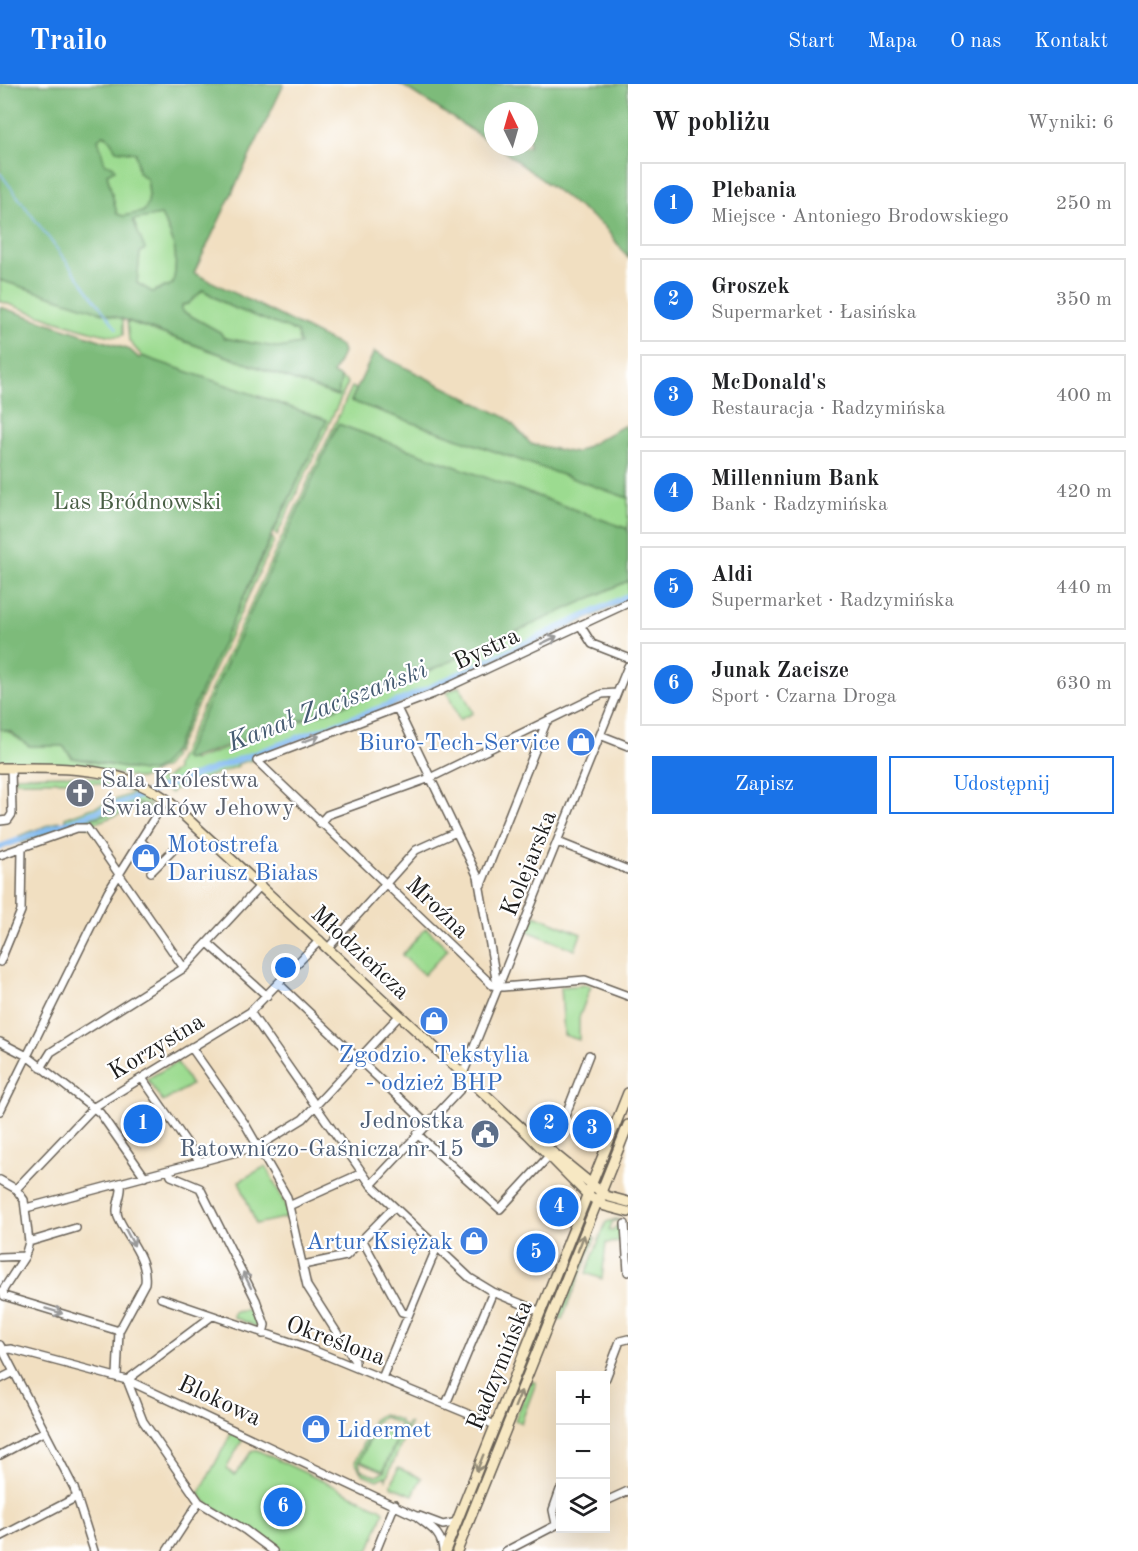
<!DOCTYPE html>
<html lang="pl">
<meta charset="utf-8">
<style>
:root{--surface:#fff;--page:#f2f2f2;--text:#202124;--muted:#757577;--line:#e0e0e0;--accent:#1a73e8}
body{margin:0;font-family:"Old Standard TT",serif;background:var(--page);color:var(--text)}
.controls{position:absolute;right:18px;bottom:18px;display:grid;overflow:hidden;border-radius:0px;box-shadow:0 6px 24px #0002}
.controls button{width:54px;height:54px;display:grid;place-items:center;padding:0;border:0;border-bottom:2px solid var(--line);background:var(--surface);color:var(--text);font:30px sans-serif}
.compass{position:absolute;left:484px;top:18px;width:54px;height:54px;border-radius:50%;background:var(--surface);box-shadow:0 6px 24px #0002;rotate:355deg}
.you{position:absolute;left:286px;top:884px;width:21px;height:21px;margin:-15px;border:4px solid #fff;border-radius:50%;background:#1a73e8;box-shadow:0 0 0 9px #1a73e833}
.badge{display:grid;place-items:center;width:39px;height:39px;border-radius:50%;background:var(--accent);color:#fff;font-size:20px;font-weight:700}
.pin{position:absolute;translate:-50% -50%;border:3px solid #fff;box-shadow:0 2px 6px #0006}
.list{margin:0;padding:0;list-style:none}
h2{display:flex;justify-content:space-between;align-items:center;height:78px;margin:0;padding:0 24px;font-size:26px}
h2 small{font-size:20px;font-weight:400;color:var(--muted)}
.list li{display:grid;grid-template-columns:39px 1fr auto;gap:18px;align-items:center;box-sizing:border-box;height:84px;margin:0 12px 12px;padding:0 12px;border:2px solid var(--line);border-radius:0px}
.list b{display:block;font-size:22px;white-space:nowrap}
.list p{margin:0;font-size:20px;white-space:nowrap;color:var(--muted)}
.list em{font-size:20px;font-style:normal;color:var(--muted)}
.actions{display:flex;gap:12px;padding:18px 24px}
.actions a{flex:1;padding:14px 0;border:2px solid var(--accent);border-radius:0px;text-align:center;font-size:21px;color:var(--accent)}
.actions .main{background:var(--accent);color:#fff}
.icon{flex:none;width:33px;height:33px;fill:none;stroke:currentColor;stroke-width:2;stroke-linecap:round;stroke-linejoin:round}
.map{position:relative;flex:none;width:628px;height:1467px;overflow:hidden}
header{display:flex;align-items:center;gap:36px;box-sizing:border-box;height:84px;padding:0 30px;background:var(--accent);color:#fff}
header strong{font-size:28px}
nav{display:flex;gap:33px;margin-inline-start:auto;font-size:21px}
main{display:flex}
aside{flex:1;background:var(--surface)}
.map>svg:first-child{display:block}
.green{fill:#9cdb90;stroke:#5c7c56;stroke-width:1.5;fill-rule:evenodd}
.forest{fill:#7dbb7a;stroke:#4c6c4b;stroke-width:1.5;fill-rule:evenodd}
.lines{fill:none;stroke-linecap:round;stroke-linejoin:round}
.stream{stroke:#82baf2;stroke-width:1.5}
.canal{stroke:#82baf2;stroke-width:6}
.minor-casing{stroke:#676056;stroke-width:10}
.secondary-casing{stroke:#676056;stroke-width:12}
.minor{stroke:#fff;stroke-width:7}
.secondary{stroke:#f7e8c3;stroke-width:9}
.oneway{stroke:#999}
.oneway2{stroke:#948c78}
.labels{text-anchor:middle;stroke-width:4.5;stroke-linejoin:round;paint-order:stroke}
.park-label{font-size:24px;fill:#495f45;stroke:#fff}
.street-label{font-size:24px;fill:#1c1c1c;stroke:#fff}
.shop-label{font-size:24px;fill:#366cbe;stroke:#fff;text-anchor:end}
.worship-label{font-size:24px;fill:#5b616d;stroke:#fff;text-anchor:start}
.service-label{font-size:24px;fill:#4e5e75;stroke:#fff;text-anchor:end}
.water-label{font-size:26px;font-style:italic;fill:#455b72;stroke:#fff}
</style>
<header>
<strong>Trailo</strong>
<nav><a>Start</a><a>Mapa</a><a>O nas</a><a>Kontakt</a></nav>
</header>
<main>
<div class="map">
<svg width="628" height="1467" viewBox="0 0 628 1467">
<rect width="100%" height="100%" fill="#fff"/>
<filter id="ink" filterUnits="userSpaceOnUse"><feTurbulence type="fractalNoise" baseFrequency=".0167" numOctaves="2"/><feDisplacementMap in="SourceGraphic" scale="12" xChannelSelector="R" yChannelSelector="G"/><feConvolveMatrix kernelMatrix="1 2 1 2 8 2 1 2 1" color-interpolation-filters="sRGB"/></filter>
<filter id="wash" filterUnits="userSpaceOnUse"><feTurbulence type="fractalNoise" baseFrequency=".008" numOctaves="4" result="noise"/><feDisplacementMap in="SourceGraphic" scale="24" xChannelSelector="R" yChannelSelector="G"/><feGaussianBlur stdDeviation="1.35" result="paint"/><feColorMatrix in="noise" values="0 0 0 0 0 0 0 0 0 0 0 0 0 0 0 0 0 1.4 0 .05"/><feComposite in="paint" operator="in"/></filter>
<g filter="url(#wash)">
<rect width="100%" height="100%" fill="#f1dfc1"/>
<path class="green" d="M103,51L136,69L138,88L147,95C149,106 151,119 143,128L123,132L117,130L98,55Z
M161,131C175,158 179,170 173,200L152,208L137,199L141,158L133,135Z
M0,196L123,235V251C112,259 18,223 0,217Z
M203,206L229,222L297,248L300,260L280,264L224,254L220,248L182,227V221L188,220Z
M127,237L337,312L341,294L348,299L277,451L274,448L327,336L142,272L129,257Z
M352,303L356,305L351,317L628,414V445L338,340L184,674L194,676L387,606L628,497V511L407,613L160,702L153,697L159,693L162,697L176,686V681Z
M272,453L274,457L175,669L172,667Z
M628,513V516L416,614L415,612Z
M460,602L473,629L459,636L447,608Z
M0,604L17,649L4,645L29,662H63L72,674C85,676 146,690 153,687C160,683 166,676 171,670L174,672L165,683L141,695L79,681H0Z
M411,613L412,615L306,655L305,652L275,664L276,668L266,672L264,667Z
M261,668L263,673L237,680L238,682L173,706L171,709L162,703Z
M63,691C87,692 139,697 153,719L133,720L68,742L65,734L134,709C96,694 56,697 15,697V692Z
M133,721L151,722L149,726L143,722L92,740V743L77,740Z
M59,737L61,746L21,759L19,752Z
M535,831L581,850L575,866L528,847Z
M426,844L448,865L424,891L402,871Z
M587,901L591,902L579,934V956L564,951L561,903Z
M177,978L191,1001L163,1018L147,995Z
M266,1082L285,1120L288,1133L256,1140L239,1097Z
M616,1135L620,1137H613L609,1146L613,1147L616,1142H621L622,1158L606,1159L602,1195L586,1189L606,1138Z
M594,1141L591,1152L595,1154L562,1235L558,1236Z
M566,1177L453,1467H450Z
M252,1226L258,1230L261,1245L233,1233L234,1228Z
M531,1297L536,1299L521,1339L515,1336Z
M382,1330L399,1336L405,1345L407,1339L410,1340L386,1395L385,1392L378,1396L362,1390L355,1378L373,1336ZM384,1333L399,1340L401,1347L384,1388L377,1392L361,1386L359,1378L375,1338Z
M375,1343L398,1352L383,1387L360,1377Z
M232,1348L244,1353L226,1385L235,1391L251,1368L257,1366L382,1425L384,1428L369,1467H284L208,1420L199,1410Z
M398,1384L421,1394L413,1411L391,1402Z"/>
<path class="forest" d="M0,0H284L194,189L341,262L343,269L333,290L341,294L338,312L123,235L0,196ZM103,51L107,52L116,66L136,69L138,88L147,95C149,106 151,119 143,128L123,132L117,130L107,90L115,86L113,82L105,80L98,55ZM161,131C175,156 179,172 173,200L152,208L137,199L140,169L145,165L133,136ZM203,206L229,222L297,248L300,260L280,264L224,254L220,248L182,227V221L188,220Z
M400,0H628V174L604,142L498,63H529V27H493V60Z
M0,223L130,266L139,274L142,272L327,336L272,450L175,664C169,673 163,683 152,687C144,690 88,675 73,674L63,662H29L11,648L0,645Z
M374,268L507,334L531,360L575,369L625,341L628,350V414L351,317Z
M338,340L628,445V497L387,606L187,676L183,674Z"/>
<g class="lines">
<path class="stream" d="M0,89L117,245"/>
<path class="canal" d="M0,763L407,614L628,512"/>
</g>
</g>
<g filter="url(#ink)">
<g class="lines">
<g class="minor-casing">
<path id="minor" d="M628,519L433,610L257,677L492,901L503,903L585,896L628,912
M580,541L592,560L628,574
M397,624L478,793L496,895
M600,651L628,662
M0,737L8,736L12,730L11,684
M320,739L327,731L430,694L602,610L616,609
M140,756L161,778
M558,758L628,786
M0,771L77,744H87L184,884
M151,788L178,761
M481,801L546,639
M208,859L267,912
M328,864L416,766L456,748
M0,878L21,827L22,763
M279,900L427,1040
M250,928L371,1101L470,1194L493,1208L541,1228
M0,958L27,972L100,1029L145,1093
M191,963L245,1040L287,1113L307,1202L355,1277V1282
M41,984L51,968L184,884L261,801
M463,990L628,582
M142,994L200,1078
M0,1027L108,808L166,715
M417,1050L500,1125L548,1073
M545,1060L562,1040L589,971
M169,1086L171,1092L200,1104L256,1216L265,1241L263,1250
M0,1096L16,1105L24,1116L29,1158L25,1172L3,1206L4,1212L119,1247
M371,1101L469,996
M16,1105L94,1023L250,928L320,856
M291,1121L362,1089
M26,1124L259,1062L303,1035L400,931
M625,1140L628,1188
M363,1157L402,1228L409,1230
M29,1158L76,1144
M0,1173L25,1172
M303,1181L346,1172L394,1123
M161,1214L308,1264L495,1341
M212,1232L127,1296L143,1337L199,1418L245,1446L273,1467
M0,1261L74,1404L94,1467
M3,1266L11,1265L127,1296L416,1432C429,1443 442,1448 443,1467
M117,1292L119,1247L145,1199C148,1174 127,1154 118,1133C114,1122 123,1111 121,1100
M382,1294L437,1163
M606,1294L620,1257L628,1255
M0,1295L14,1288
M446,1320L493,1208
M0,1371L45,1347
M606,1417L628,1407
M419,1432L443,1441L457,1438
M556,1440L553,1426L560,1406
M0,1453L77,1413
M167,1467L199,1418
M376,1467L395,1420
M506,1467L560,1439"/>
</g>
<g class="secondary-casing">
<path id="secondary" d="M0,684C59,684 115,680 166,715L528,1050L588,1111L605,1122L628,1128
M535,1054L606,1112L628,1118
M445,1467L628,1009
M457,1467L628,1041"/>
</g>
<use href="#minor" class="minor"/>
<use href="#secondary" class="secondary"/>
</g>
<defs><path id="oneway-shaft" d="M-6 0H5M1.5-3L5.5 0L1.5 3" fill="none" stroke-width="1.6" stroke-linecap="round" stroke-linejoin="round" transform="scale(1.5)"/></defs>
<g class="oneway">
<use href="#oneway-shaft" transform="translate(549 556) rotate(-25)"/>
<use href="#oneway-shaft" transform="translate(311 655) rotate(-20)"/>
<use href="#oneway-shaft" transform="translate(130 1154) rotate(62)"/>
<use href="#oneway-shaft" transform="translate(247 1196) rotate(-116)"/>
<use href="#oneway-shaft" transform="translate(54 1227) rotate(17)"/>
</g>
<g class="oneway2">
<use href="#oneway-shaft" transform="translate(581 1159) rotate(-69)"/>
<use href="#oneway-shaft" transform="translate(518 1315) rotate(-68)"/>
<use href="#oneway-shaft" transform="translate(480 1379) rotate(112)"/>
</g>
</g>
<defs>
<g id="shop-disc" transform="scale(1.5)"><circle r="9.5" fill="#3f7fe0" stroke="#fff"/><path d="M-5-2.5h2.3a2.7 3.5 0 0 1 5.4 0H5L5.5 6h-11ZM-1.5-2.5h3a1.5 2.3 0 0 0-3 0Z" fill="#fff"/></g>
<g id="church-disc" transform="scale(1.5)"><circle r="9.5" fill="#6b7280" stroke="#fff"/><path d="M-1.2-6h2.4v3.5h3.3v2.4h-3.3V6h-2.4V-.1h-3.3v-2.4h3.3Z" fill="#fff"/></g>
<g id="civic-disc" transform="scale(1.5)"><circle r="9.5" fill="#5c6f8a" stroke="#fff"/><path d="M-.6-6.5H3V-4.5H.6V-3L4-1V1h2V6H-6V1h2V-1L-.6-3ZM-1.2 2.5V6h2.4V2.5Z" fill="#fff"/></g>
</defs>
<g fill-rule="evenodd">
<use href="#shop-disc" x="581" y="658"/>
<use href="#church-disc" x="80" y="709"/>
<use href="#shop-disc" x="146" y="774"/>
<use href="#shop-disc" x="434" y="937"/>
<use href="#civic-disc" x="485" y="1050"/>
<use href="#shop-disc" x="474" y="1157"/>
<use href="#shop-disc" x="316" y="1345"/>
</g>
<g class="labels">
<g class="park-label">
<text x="137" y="425">Las Bródnowski</text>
</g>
<g class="street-label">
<text transform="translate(486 564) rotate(-25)" y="8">Bystra</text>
<text transform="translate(528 779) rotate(-68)" y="8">Kolejarska</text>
<text transform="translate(438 823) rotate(44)" y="8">Mroźna</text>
<text transform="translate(361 868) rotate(43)" y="8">Młodzieńcza</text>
<text transform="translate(156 962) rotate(-31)" y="8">Korzystna</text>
<text transform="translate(336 1256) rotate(20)" y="8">Określona</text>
<text transform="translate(499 1281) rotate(-68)" y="8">Radzymińska</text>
<text transform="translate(220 1316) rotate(25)" y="8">Blokowa</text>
</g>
<g class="shop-label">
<text x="560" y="666">Biuro-Tech-Service</text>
<text x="167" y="768" text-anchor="start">Motostrefa<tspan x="167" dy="28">Dariusz Białas</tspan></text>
<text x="434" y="978" text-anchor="middle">Zgodzio. Tekstylia<tspan x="434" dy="28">- odzież BHP</tspan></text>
<text x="453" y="1165">Artur Księżak</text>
<text x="337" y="1353" text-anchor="start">Lidermet</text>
</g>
<g class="worship-label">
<text x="101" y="703">Sala Królestwa<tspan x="101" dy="28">Świadków Jehowy</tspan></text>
</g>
<g class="service-label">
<text x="464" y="1044">Jednostka<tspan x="464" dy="28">Ratowniczo-Gaśnicza nr 15</tspan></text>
</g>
<g class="water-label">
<text transform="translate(327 621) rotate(-21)" y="9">Kanał Zaciszański</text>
</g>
</g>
</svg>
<div class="controls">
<button>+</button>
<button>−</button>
<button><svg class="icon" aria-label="layers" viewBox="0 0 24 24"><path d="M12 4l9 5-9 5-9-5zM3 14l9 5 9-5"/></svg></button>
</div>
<svg class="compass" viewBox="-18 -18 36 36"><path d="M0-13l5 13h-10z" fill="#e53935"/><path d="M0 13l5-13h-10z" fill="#757577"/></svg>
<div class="you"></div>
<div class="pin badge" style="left:143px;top:1040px">1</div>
<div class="pin badge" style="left:549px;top:1040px">2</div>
<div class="pin badge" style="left:592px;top:1045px">3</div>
<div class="pin badge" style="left:559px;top:1123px">4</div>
<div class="pin badge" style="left:536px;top:1169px">5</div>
<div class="pin badge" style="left:283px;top:1423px">6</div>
</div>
<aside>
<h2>W pobliżu<small>Wyniki: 6</small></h2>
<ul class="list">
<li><span class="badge">1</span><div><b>Plebania</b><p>Miejsce · Antoniego Brodowskiego</p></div><em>250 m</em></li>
<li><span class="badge">2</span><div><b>Groszek</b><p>Supermarket · Łasińska</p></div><em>350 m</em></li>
<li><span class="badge">3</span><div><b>McDonald's</b><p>Restauracja · Radzymińska</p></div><em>400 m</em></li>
<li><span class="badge">4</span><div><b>Millennium Bank</b><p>Bank · Radzymińska</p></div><em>420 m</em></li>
<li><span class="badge">5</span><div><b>Aldi</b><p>Supermarket · Radzymińska</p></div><em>440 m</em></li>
<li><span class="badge">6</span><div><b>Junak Zacisze</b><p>Sport · Czarna Droga</p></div><em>630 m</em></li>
</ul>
<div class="actions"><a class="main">Zapisz</a><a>Udostępnij</a></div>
</aside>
</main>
